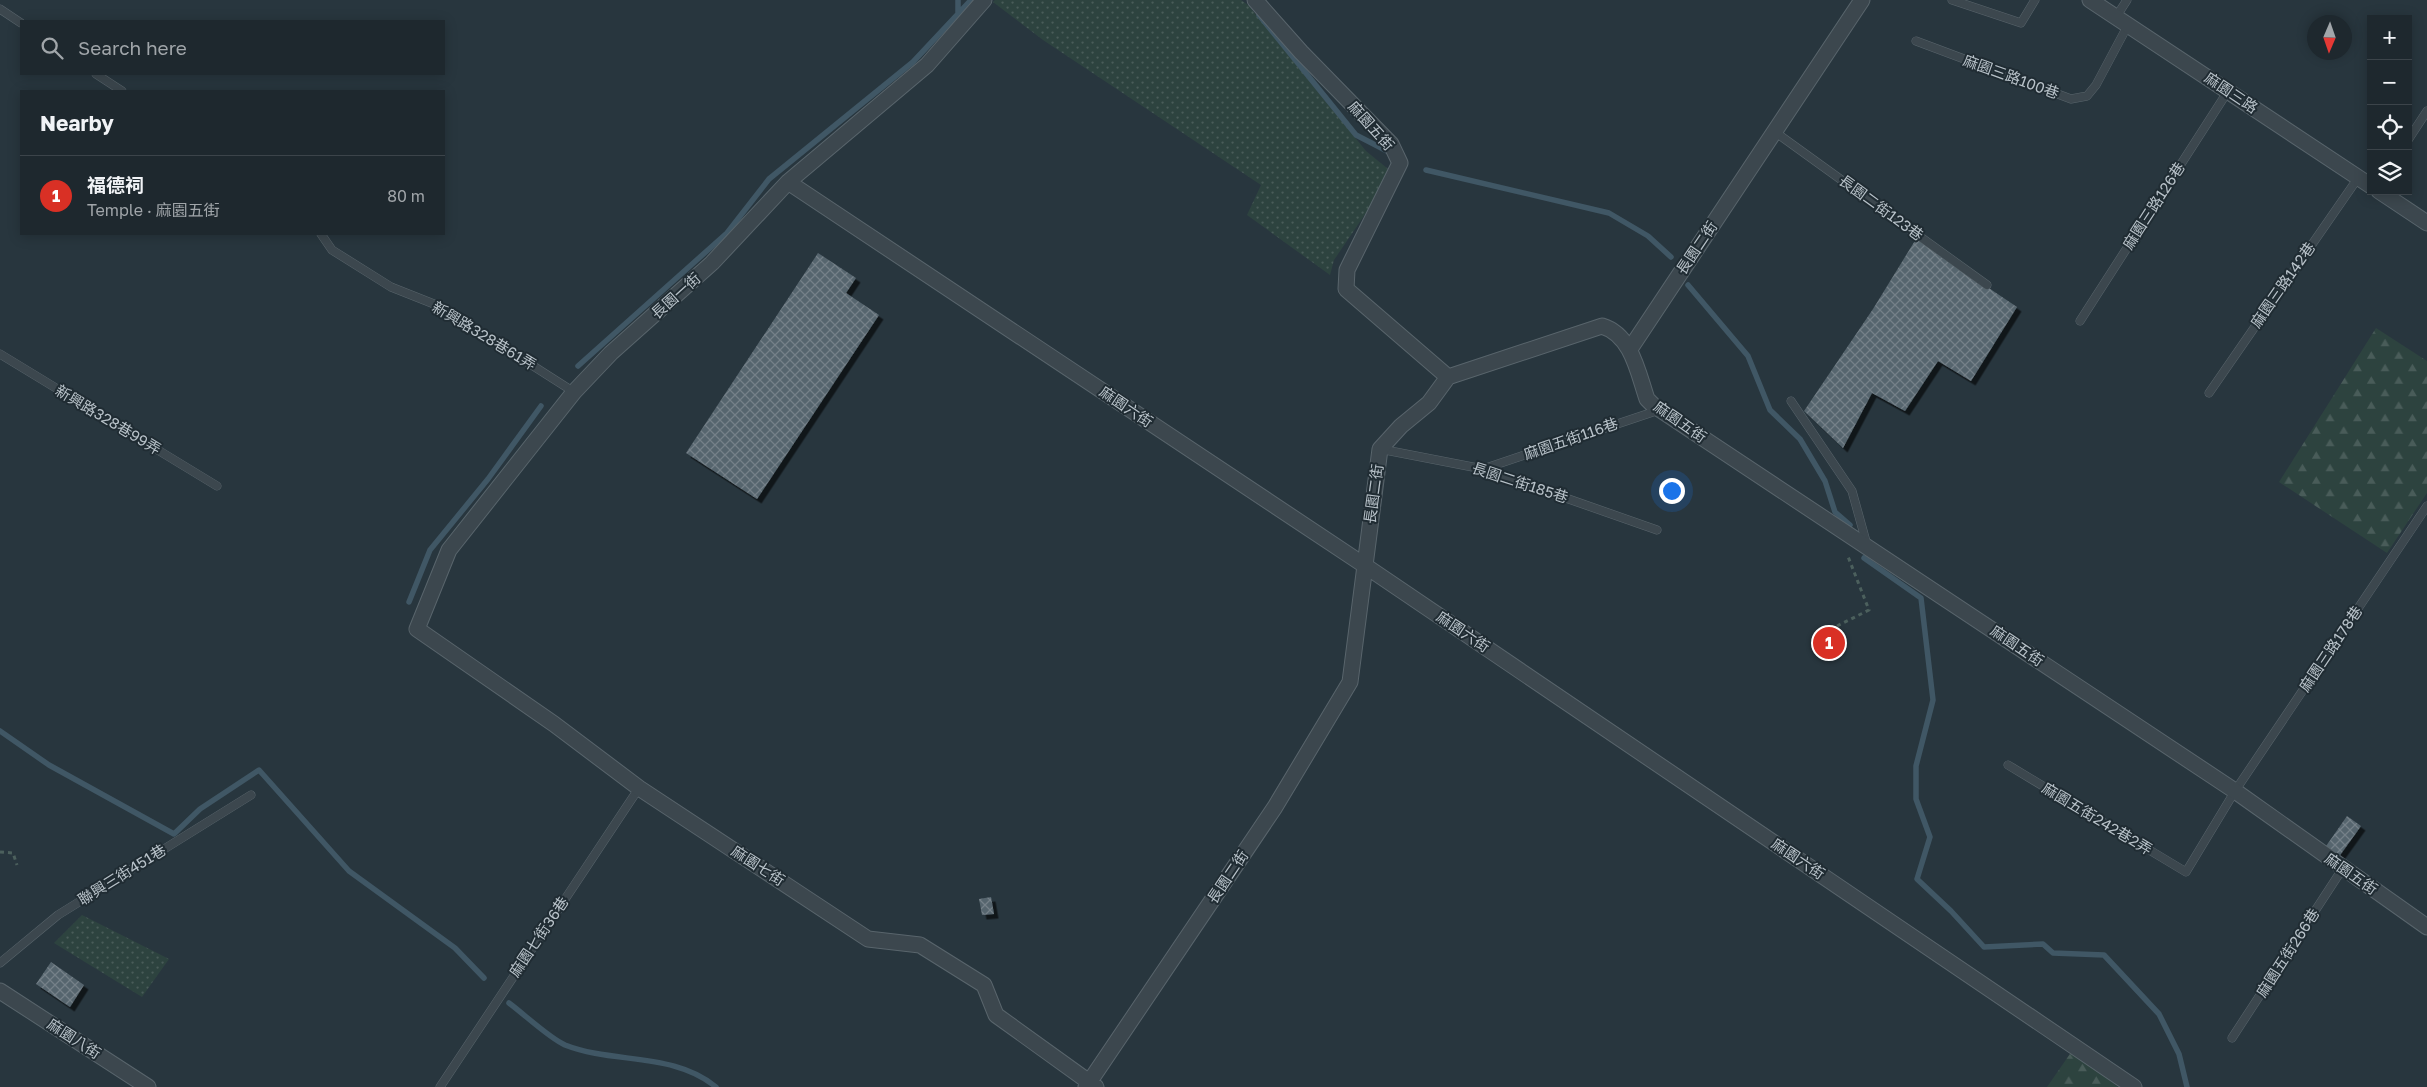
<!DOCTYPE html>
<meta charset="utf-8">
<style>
:root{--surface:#1e282e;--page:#263036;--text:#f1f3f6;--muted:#a1a6aa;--line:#3c444a;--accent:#d93025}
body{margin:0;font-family:"Golos Text","Noto Sans TC",sans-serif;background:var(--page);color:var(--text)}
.controls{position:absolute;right:15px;top:15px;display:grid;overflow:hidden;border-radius:0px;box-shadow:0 2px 12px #0003}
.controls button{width:45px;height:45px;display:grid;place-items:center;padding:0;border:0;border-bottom:1px solid var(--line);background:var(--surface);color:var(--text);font:25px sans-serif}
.compass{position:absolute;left:2307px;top:15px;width:45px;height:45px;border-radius:50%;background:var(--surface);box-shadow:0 2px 12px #0003;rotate:182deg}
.you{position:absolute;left:1671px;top:490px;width:18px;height:18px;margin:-12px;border:4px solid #fff;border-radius:50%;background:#1a73e8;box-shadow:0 0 0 8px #1a73e833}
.badge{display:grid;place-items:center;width:32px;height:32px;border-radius:50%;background:var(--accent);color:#fff;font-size:16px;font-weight:700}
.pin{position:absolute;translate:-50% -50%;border:2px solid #fff;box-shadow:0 1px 5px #0006}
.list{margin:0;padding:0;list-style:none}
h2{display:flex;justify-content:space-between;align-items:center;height:65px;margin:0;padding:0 20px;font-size:21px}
h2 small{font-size:16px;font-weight:400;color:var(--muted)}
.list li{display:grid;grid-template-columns:32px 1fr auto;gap:15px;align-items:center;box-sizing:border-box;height:80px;padding:0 20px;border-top:1px solid var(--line)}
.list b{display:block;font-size:19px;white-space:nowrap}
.list p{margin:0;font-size:16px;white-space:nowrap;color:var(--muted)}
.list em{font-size:16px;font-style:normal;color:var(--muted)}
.icon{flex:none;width:28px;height:28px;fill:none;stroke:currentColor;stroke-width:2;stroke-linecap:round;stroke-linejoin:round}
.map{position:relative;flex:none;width:2427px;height:1087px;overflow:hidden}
.search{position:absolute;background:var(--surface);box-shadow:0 2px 12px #0003;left:20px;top:20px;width:425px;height:55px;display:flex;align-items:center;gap:12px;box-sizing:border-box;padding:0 18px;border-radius:0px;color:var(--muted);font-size:19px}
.panel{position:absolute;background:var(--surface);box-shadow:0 2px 12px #0003;left:20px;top:90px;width:425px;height:145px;border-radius:0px}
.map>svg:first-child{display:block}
.grass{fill:url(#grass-dots)}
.forest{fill:url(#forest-firs)}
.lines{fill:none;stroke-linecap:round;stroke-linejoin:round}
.stream{stroke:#405765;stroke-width:5.5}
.building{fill:url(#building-cross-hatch);filter:url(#shadow)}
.service-casing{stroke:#59656c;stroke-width:9}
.minor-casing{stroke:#59656c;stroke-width:17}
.path{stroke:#4c605d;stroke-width:3;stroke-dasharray:4 4;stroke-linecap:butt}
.service{stroke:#3c474e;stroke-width:8}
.minor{stroke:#3c474e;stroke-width:15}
.labels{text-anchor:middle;stroke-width:4;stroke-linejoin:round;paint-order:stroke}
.street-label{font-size:15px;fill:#b8c2c9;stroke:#202c33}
</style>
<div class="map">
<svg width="2427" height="1087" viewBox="0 0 2427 1087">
<defs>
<pattern id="grass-dots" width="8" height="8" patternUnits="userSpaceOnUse" patternTransform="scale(1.25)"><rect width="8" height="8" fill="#2d433f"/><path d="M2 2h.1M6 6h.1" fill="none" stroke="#495c59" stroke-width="1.8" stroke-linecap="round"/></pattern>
<pattern id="forest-firs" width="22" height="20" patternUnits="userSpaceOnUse" patternTransform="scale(1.25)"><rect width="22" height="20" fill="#2d433f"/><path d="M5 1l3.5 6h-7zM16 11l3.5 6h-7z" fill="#495c59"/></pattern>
<pattern id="building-cross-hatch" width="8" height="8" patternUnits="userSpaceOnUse" patternTransform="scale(1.25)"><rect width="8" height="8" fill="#56656e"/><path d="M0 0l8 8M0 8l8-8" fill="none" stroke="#748088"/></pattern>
<filter id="shadow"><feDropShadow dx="4.5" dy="4.5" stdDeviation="0" flood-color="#0009"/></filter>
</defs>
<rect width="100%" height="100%" fill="#28363e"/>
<path class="grass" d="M995,0H1241L1248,5L1366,151L1393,173L1334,260L1330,275L1247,215L1261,185L1043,40L993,2Z
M82,915L169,959L142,997L54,943Z"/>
<path class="forest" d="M2376,328L2427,361V493L2387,553L2279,482Z
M2072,1051L2118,1087H2047Z"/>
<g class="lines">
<path class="stream" d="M958,0V14
M1259,15L1356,135L1389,152
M1426,170L1609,213L1648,236L1671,257
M1688,285L1748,356L1770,410L1800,439L1825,481L1835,512L1850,525
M578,366L727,233L769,179L913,62L971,0
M1864,558L1921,598L1933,700L1916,766V799L1930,837L1917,879L1951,911L1984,947L2043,944L2053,953L2104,955L2159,1014L2179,1054L2187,1087
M409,602L430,550L488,479L541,406
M0,731L49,765L174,834L200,809L259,770L349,871L455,948L484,978
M509,1003C524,1014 549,1038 565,1045C613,1064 675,1052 716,1087"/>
</g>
<path class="building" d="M1916,239L2017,307L1971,381L1938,361L1905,411L1872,393L1843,448L1804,411L1873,309Z
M818,253L856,278L846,293L879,315L757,499L686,453Z
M1835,634L1836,651L1823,652L1822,635Z
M2347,816L2361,826L2338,858L2324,849Z
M991,897L994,914L982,915L979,899Z
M51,962L84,985L70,1007L36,984Z"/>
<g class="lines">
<g class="service-casing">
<path id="service" d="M1952,0L2021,23L2035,0
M0,9L21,23
M2116,17L2127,0
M1916,41L2071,99L2087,96L2096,85L2128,25
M96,74L122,91
M1775,132L1987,285
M2408,140L2427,111
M321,234L332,250L391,287L439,306L574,392
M2080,321L2228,91
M0,354L217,486
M2209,393L2358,178
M1791,401L1852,491L1867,545
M1380,449L1483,469L1657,530
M1483,469L1659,410
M2008,765L2186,872L2235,791L2427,506
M0,963L58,915L251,795
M2232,1038L2343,868
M440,1087L639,788"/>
</g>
<g class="minor-casing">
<path id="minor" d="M984,0L927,65L788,182L712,263L611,353L574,392L449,550L417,629L554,724L639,788L868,939L920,945L984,985L996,1015L1096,1087
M1255,0L1301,52L1391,144L1400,163L1347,270L1346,289L1448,377
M2090,0L2371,186
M788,182L1364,565L2134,1087
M2379,191L2427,223
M1630,349L1862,0
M0,991L148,1087
M1086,1087L1275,807L1350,682L1380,449L1401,426L1429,403L1448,377L1602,326C1632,335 1638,373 1647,399L1653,405L2235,791L2427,927"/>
</g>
<path class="path" d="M1837,626L1869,610L1847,554
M0,852L13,853L17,865"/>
<use href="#service" class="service"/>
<use href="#minor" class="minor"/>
</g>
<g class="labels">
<g class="street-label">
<text transform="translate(2011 77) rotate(20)" y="5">麻園三路100巷</text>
<text transform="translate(2231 93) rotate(34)" y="5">麻園三路</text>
<text transform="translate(1371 126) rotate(48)" y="5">麻園五街</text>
<text transform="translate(2154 206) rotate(-57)" y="5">麻園三路126巷</text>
<text transform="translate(1881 208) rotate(36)" y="5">長園二街123巷</text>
<text transform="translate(1697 248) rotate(-56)" y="5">長園二街</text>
<text transform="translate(2283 285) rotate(-55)" y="5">麻園三路142巷</text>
<text transform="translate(676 296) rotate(-42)" y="5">長園一街</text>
<text transform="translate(484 336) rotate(31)" y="5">新興路328巷61弄</text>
<text transform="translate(1126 407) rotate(34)" y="5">麻園六街</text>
<text transform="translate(108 420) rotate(31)" y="5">新興路328巷99弄</text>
<text transform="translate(1680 422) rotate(35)" y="5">麻園五街</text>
<text transform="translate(1571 439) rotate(-19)" y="5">麻園五街116巷</text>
<text transform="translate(1520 483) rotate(18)" y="5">長園二街185巷</text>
<text transform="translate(1374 494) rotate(-82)" y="5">長園二街</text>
<text transform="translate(1463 632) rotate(34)" y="5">麻園六街</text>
<text transform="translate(2017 646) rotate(34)" y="5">麻園五街</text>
<text transform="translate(2331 649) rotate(-56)" y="5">麻園三路178巷</text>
<text transform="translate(2097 819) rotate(31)" y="5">麻園五街242巷2弄</text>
<text transform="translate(1798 859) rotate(34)" y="5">麻園六街</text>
<text transform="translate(758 866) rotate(33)" y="5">麻園七街</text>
<text transform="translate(2351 874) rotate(35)" y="5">麻園五街</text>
<text transform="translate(122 875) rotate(-32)" y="5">聯興三街451巷</text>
<text transform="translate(1228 877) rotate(-56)" y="5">長園二街</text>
<text transform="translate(539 937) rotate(-56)" y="5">麻園七街36巷</text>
<text transform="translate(2288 953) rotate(-57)" y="5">麻園五街266巷</text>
<text transform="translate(74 1039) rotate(33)" y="5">麻園八街</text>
</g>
</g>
</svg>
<div class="controls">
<button>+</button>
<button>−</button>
<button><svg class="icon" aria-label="locate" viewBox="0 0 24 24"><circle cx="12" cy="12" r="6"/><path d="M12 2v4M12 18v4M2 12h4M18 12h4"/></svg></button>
<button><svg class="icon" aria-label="layers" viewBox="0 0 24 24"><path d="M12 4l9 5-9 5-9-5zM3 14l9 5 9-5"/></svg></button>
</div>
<svg class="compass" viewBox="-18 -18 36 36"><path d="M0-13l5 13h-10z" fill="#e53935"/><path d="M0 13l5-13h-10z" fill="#a1a6aa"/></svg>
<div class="you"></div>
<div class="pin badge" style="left:1829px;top:643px">1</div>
<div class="search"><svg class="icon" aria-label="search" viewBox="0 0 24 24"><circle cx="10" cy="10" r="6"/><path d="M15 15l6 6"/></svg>Search here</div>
<section class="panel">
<h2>Nearby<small></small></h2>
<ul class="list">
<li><span class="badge">1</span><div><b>福德祠</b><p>Temple · 麻園五街</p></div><em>80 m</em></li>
</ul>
</section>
</div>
